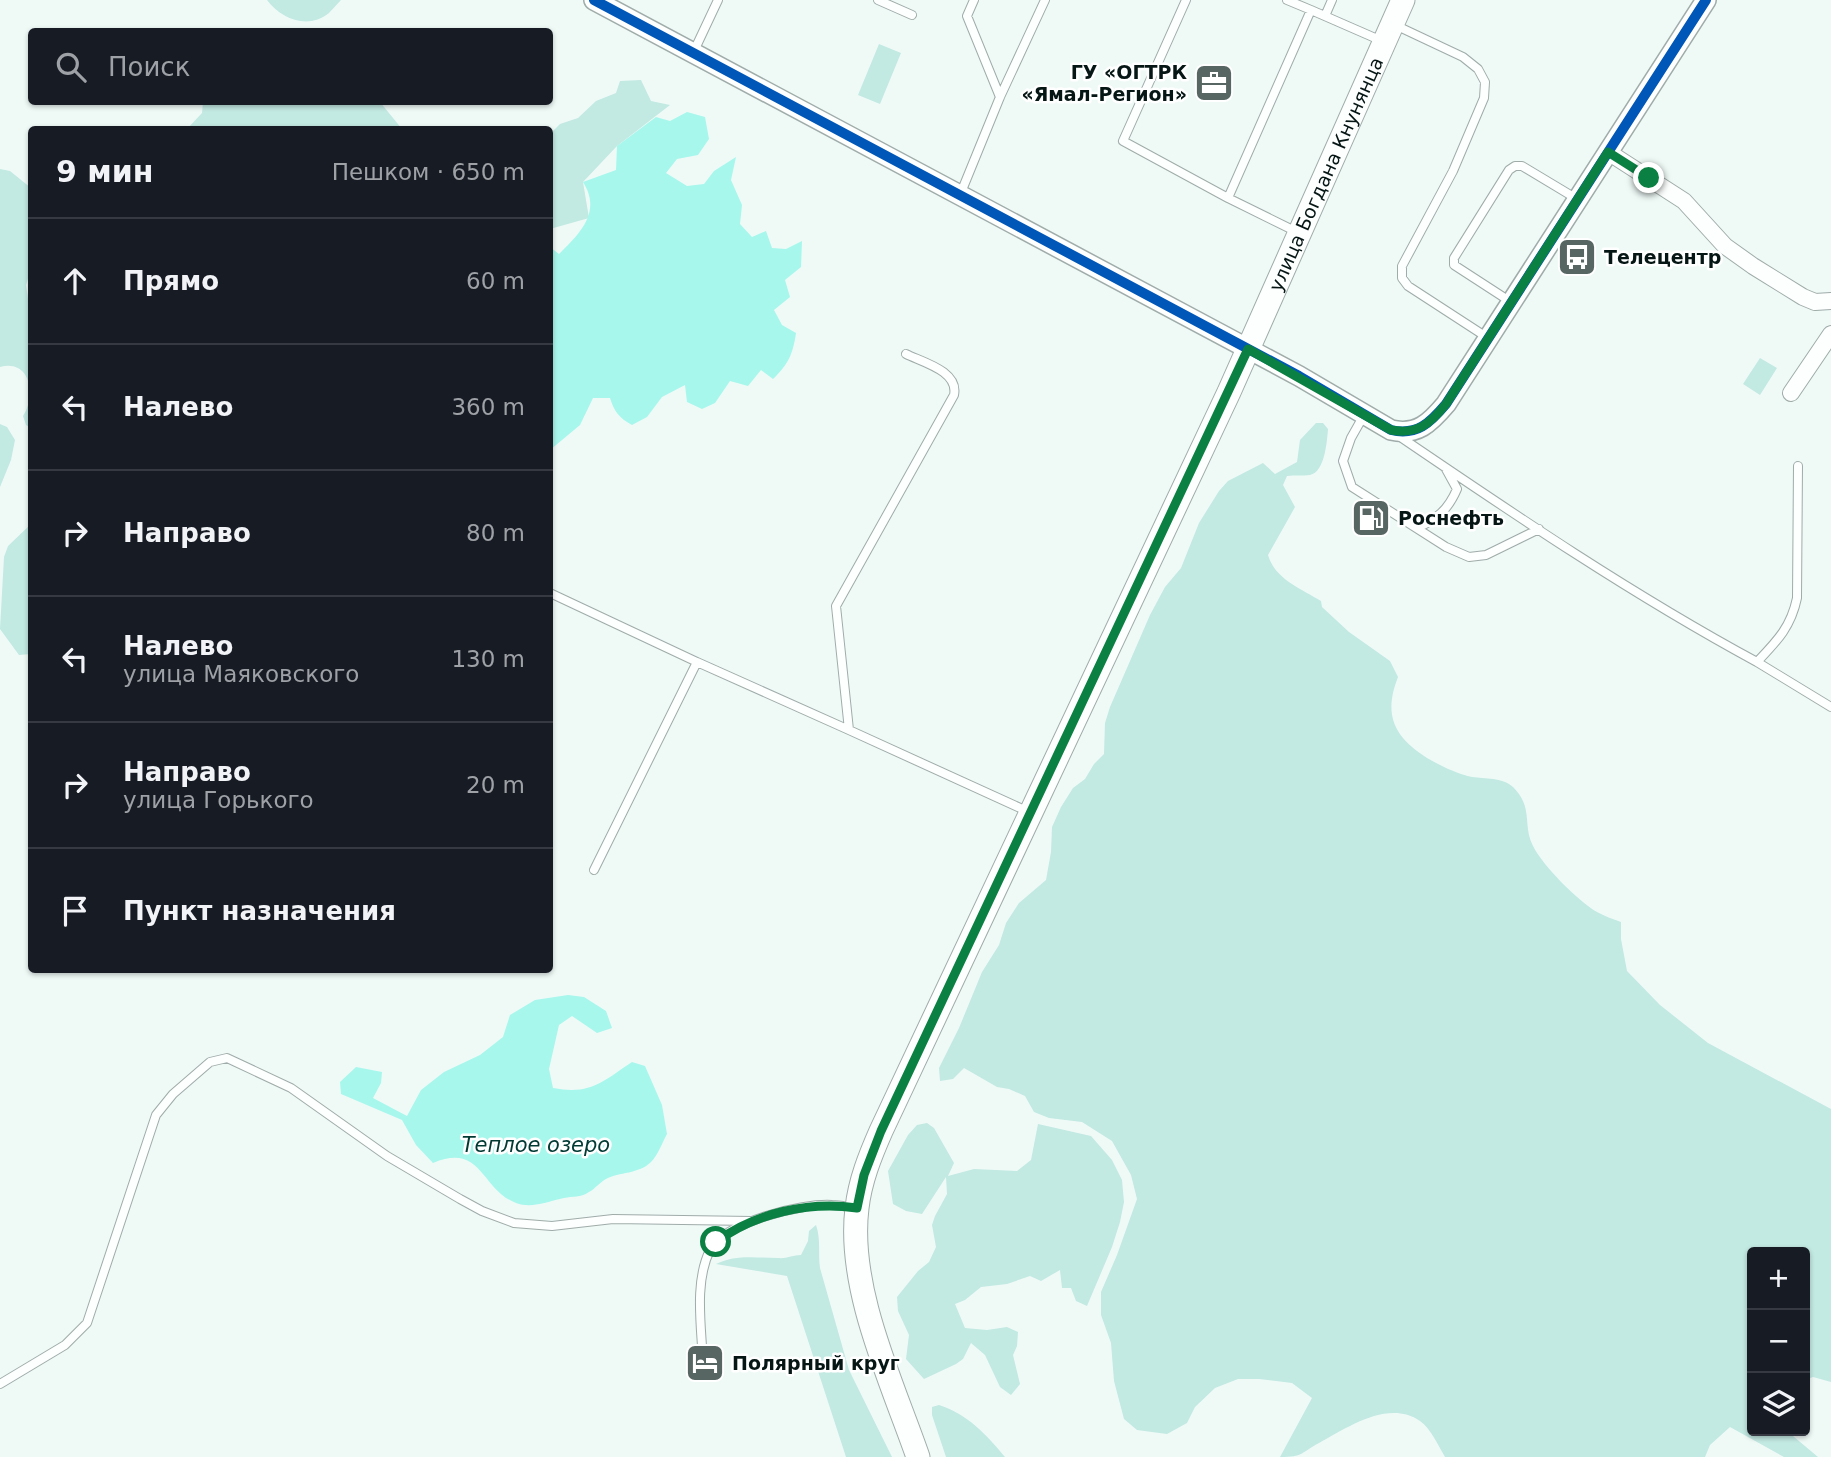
<!DOCTYPE html>
<html lang="ru">
<meta charset="utf-8">
<style>
:root{--surface:#171b24;--page:#242831;--text:#f1f3f6;--muted:#9ea1a6;--line:#363941}
body{margin:0;font-family:"DejaVu Sans",sans-serif;background:var(--page);color:var(--text)}
.controls{position:absolute;right:21px;bottom:21px;display:grid;overflow:hidden;border-radius:7px;box-shadow:0 2px 5px #0004}
.controls button{width:63px;height:63px;display:grid;place-items:center;padding:0;border:0;border-bottom:2px solid var(--line);background:var(--surface);color:var(--text);font:35px sans-serif}
.stop{position:absolute;width:21px;height:21px;margin:-16px;border:5px solid #0b8043;border-radius:50%;background:#fff}
.stop.end{background:#0b8043;border-color:#fff;box-shadow:0 2px 7px #0008}
.list{margin:0;padding:0;list-style:none}
h2{display:flex;justify-content:space-between;align-items:center;height:91px;margin:0;padding:0 28px;font-size:30px}
h2 small{font-size:23px;font-weight:400;color:var(--muted)}
.list li{display:grid;grid-template-columns:46px 1fr auto;gap:21px;align-items:center;box-sizing:border-box;height:126px;padding:0 28px;border-top:2px solid var(--line)}
.list b{display:block;font-size:26px;white-space:nowrap}
.list p{margin:0;font-size:23px;white-space:nowrap;color:var(--muted)}
.list em{font-size:23px;font-style:normal;color:var(--muted)}
.icon{flex:none;width:38px;height:38px;fill:none;stroke:currentColor;stroke-width:2;stroke-linecap:round;stroke-linejoin:round}
.map{position:relative;flex:none;width:1831px;height:1457px;overflow:hidden}
.search{position:absolute;background:var(--surface);box-shadow:0 2px 5px #0004;left:28px;top:28px;width:525px;height:77px;display:flex;align-items:center;gap:18px;box-sizing:border-box;padding:0 24px;border-radius:7px;color:var(--muted);font-size:26px}
.panel{position:absolute;background:var(--surface);box-shadow:0 2px 5px #0004;left:28px;top:126px;width:525px;height:847px;border-radius:7px}
.map>svg:first-child{display:block}
.green{fill:#c2e9e2}
.water{fill:#a7f7ec}
.lines{fill:none;stroke-linecap:round;stroke-linejoin:round}
.service-casing{stroke:#9faca9;stroke-width:10}
.minor-casing{stroke:#9faca9;stroke-width:18}
.tertiary-casing{stroke:#9faca9;stroke-width:22}
.secondary-casing{stroke:#9faca9;stroke-width:25}
.service{stroke:#fdfefe;stroke-width:8}
.minor{stroke:#fdfefe;stroke-width:16}
.tertiary{stroke:#fdfefe;stroke-width:19}
.secondary{stroke:#fdfefe;stroke-width:23}
.cycleway-casing{stroke:#fff;stroke-width:15}
.cycleway{stroke:#0057b8;stroke-width:10}
.route{stroke:#0b8043;stroke-width:9}
.labels{text-anchor:middle;stroke-width:5;stroke-linejoin:round;paint-order:stroke}
.poi-label{font-size:19px;font-weight:bold;fill:#051614;stroke:#fff;text-anchor:start}
.street-label{font-size:19px;fill:#051614;stroke:#fff}
.water-label{font-size:21px;font-style:italic;fill:#013933;stroke:#fff}
</style>
<div class="map">
<svg width="1831" height="1457" viewBox="0 0 1831 1457">
<rect width="100%" height="100%" fill="#effaf7"/>
<path class="green" d="M267,0H341C337,4 333,9 329,13C308,30 281,19 267,0Z
M879,44L901,53L880,104L858,95Z
M641,80L651,101L670,105L617,146L583,182L589,218L550,229V134L560,124L578,118L596,101L616,93L620,81Z
M203,102H380L402,129H346L342,126H329L325,130L187,129L202,113Z
M0,169L10,171L31,188V269L26,285L32,324L31,428L26,425L23,416C37,395 30,359 0,367Z
M1760,358L1777,368L1760,395L1743,384Z
M1316,423H1323L1328,429C1327,441 1325,472 1310,475C1302,476 1295,475 1287,476L1283,485L1295,507L1268,555C1275,579 1300,588 1321,601L1322,607L1349,632L1390,661L1398,677C1383,715 1394,737 1427,758C1441,766 1455,773 1472,777C1485,779 1502,777 1513,787C1534,808 1522,824 1533,846C1543,866 1578,901 1597,912C1604,916 1613,919 1621,922V939L1627,971L1660,1005L1708,1043L1831,1109V1382L1813,1377L1805,1380V1252H1752V1431H1787L1818,1457H1784L1730,1427L1710,1445L1705,1457H1445C1438,1445 1431,1429 1420,1421C1388,1399 1347,1428 1319,1443C1300,1453 1304,1457 1280,1457L1312,1398L1292,1383L1259,1379H1238L1215,1388L1195,1407L1187,1423L1167,1434L1137,1430L1124,1419L1114,1381L1111,1343L1101,1315V1292L1117,1255L1137,1199L1131,1175L1112,1141L1082,1122L1049,1118L1034,1112L1025,1096L1009,1089L997,1087L964,1068L953,1079L940,1081L939,1068L959,1028L982,972L999,945L1006,923L1019,903L1046,880L1051,852L1052,827L1061,807L1073,788L1085,779L1094,764L1104,754L1105,723L1110,707L1150,615L1165,587L1181,568L1199,523L1219,491L1228,481L1263,463L1275,474L1297,462L1300,440Z
M0,424L7,427L15,440L11,460L0,487Z
M31,524V654L19,655L0,629L4,557L8,546Z
M927,1123L934,1128L954,1163L948,1176L974,1169L1017,1171L1031,1160L1038,1124L1091,1136L1112,1160L1122,1180L1124,1202L1120,1222L1112,1247L1087,1306L1076,1301L1071,1288H1062L1060,1270L1041,1281L1030,1276L1007,1284L981,1287L965,1300L955,1304L965,1328L987,1330L1007,1327L1018,1332L1017,1346L1013,1355L1020,1384L1011,1395L1000,1387L985,1355L971,1343L963,1359L956,1364L924,1379L906,1359L909,1335L898,1311L897,1297L918,1271L929,1262L936,1247L932,1225L935,1216L947,1194L946,1177L922,1214L906,1211L893,1204L888,1171L908,1135L917,1125Z
M816,1225C821,1239 818,1253 820,1268L849,1370L892,1457H846L787,1276L716,1264C736,1254 756,1258 778,1258C786,1259 793,1255 801,1255L808,1241L809,1231Z
M939,1405C966,1413 987,1435 1005,1457H946L932,1415V1407Z"/>
<path class="water" d="M687,112L705,117L709,139L698,155L677,159L666,173L687,186L704,184L714,171L736,157L731,180L742,205L740,224L752,237L766,231L772,248L786,249L802,241L801,267L785,280L790,297L774,310L782,325L796,333C793,354 788,365 773,379L761,370L748,386L730,381L715,403L702,409L687,402L685,385L662,397L647,417L632,425C619,418 614,411 610,398H593L580,425L550,450V247L559,254C580,233 602,212 583,182L616,170L617,146L656,117L670,121Z
M568,995L584,997L606,1011L612,1028L597,1033L572,1016L559,1025L549,1069L553,1088C591,1095 602,1082 632,1062L645,1066L662,1105L667,1134C662,1143 658,1155 651,1162C639,1174 619,1172 606,1179C600,1182 595,1189 589,1192C580,1198 573,1196 564,1198C549,1201 532,1209 516,1203C481,1190 482,1142 433,1163L416,1145L402,1120L341,1094L340,1082L356,1067L382,1072L381,1083L373,1098L407,1116L421,1090L444,1072L480,1055L503,1037L510,1015L535,1000Z"/>
<g class="lines">
<g class="service-casing">
<path id="service" d="M878,0L912,15
M974,0L967,16L1000,97
M1186,0L1123,141L1228,198
M1287,0L1311,10
M1325,16L1332,0
M1395,25L1463,57L1478,69L1485,82L1484,98L1453,171L1402,266V278L1408,286L1488,338
M694,51L718,0
M960,195L1000,97L1045,0
M1299,233L1228,198L1311,10L1382,41
M1511,302L1454,265V258L1509,170L1515,166H1522L1577,199
M906,354C922,362 959,371 954,395L836,606L849,730L1029,812
M1364,415L1351,438L1343,461L1352,487L1446,547L1469,557L1486,555L1539,529
M1399,436C1515,515 1633,595 1757,662C1777,641 1791,627 1797,598L1798,466
M1417,528C1437,519 1448,510 1457,489L1446,469
M550,593L697,662
M1757,662L1831,707
M594,870L697,662L849,730
M702,1346C700,1316 696,1278 710,1250C725,1222 802,1203 832,1205C840,1205 847,1207 854,1208
M0,1384L65,1345L87,1323L156,1115L173,1094L210,1062L227,1058L291,1088L387,1156L460,1199L482,1211L514,1223L552,1226L613,1219L752,1221"/>
</g>
<g class="minor-casing">
<path id="minor" d="M1608,152L1684,201L1725,246L1753,266L1803,297L1815,302L1831,301
M1791,393L1831,334"/>
</g>
<g class="tertiary-casing">
<path id="tertiary" d="M594,0L1299,376L1391,430C1417,436 1430,423 1446,404L1706,0"/>
</g>
<g class="secondary-casing">
<g id="secondary">
<path id="s1" d="M918,1457C892,1382 847,1288 857,1208C860,1181 870,1156 881,1131L1229,392L1403,0"/>
</g>
</g>
<use href="#service" class="service"/>
<use href="#minor" class="minor"/>
<use href="#tertiary" class="tertiary"/>
<use href="#secondary" class="secondary"/>
<g class="cycleway-casing">
<path id="cycleway" d="M594,0L1299,376L1391,430C1417,436 1430,423 1446,404L1706,0"/>
</g>
<use href="#cycleway" class="cycleway"/>
</g>
<g class="lines">
<path class="route" d="M716,1242C755,1213 809,1201 857,1208L864,1175L881,1131L1248,349L1391,430C1417,435 1430,424 1446,404L1608,152L1649,178"/>
</g>
<defs>
<g id="office-square" transform="scale(2.0125)"><rect x="-9" y="-9" width="18" height="18" rx="4" fill="#576663" stroke="#fff"/><path d="M-6-3h4V-5.5h4V-3h4V5H-6ZM-1-4.5V-3h2v-1.5ZM-6 0V1H6V0Z" fill="#fff"/></g>
<g id="bus-square" transform="scale(2.0125)"><rect x="-9" y="-9" width="18" height="18" rx="4" fill="#576663" stroke="#fff"/><path d="M-5-6H5V4H4V6H2V4H-2V6H-4V4H-5ZM-3.5-4V0h7V-4ZM-3.5 1.2v1.5H-2V1.2ZM2 1.2v1.5H3.5V1.2Z" fill="#fff"/></g>
<g id="fuel-square" transform="scale(2.0125)"><rect x="-9" y="-9" width="18" height="18" rx="4" fill="#576663" stroke="#fff"/><path d="M-5.5-6h7V0h2V4h1.3V-2.5L3-4.5l.8-.8L6-3V5H2.5V1h-1V6h-7ZM-4.2-4.7v3.2H.2V-4.7Z" fill="#fff"/></g>
<g id="hotel-square" transform="scale(2.0125)"><rect x="-9" y="-9" width="18" height="18" rx="4" fill="#576663" stroke="#fff"/><path d="M-6-4.5h1.5V1H6V5H4.5V3h-9V5H-6ZM-4 0a1.8 1.8 0 1 1 3.6 0ZM.5 0V-2.5h3Q6-2.5 6 0Z" fill="#fff"/></g>
</defs>
<g fill-rule="evenodd">
<use href="#office-square" x="1214" y="83"/>
<use href="#bus-square" x="1577" y="257"/>
<use href="#fuel-square" x="1371" y="518"/>
<use href="#hotel-square" x="705" y="1363"/>
</g>
<g class="labels">
<g class="poi-label">
<text x="1187" y="79" text-anchor="end">ГУ «ОГТРК<tspan x="1187" dy="22">«Ямал-Регион»</tspan></text>
<text x="1604" y="264">Телецентр</text>
<text x="1398" y="525">Роснефть</text>
<text x="732" y="1370">Полярный круг</text>
</g>
<g class="street-label">
<text dy="7" stroke="none"><textPath href="#s1" startOffset="1395">улица Богдана Кнунянца</textPath></text>
</g>
<g class="water-label">
<text x="536" y="1152">Теплое озеро</text>
</g>
</g>
</svg>
<div class="controls">
<button>+</button>
<button>−</button>
<button><svg class="icon" aria-label="layers" viewBox="0 0 24 24"><path d="M12 4l9 5-9 5-9-5zM3 14l9 5 9-5"/></svg></button>
</div>
<div class="stop" style="left:716px;top:1242px"></div>
<div class="stop end" style="left:1649px;top:178px"></div>
<div class="search"><svg class="icon" aria-label="search" viewBox="0 0 24 24"><circle cx="10" cy="10" r="6"/><path d="M15 15l6 6"/></svg>Поиск</div>
<section class="panel">
<h2>9 мин<small>Пешком · 650 m</small></h2>
<ul class="list">
<li><svg class="icon" aria-label="ahead" viewBox="0 0 24 24"><path d="M12 20V5M6 11l6-6 6 6"/></svg><div><b>Прямо</b></div><em>60 m</em></li>
<li><svg class="icon" aria-label="left" viewBox="0 0 24 24"><path d="M17 20v-9H6M10 6l-5 5 5 5"/></svg><div><b>Налево</b></div><em>360 m</em></li>
<li><svg class="icon" aria-label="right" viewBox="0 0 24 24"><path d="M7 20v-9h11M14 6l5 5-5 5"/></svg><div><b>Направо</b></div><em>80 m</em></li>
<li><svg class="icon" aria-label="left" viewBox="0 0 24 24"><path d="M17 20v-9H6M10 6l-5 5 5 5"/></svg><div><b>Налево</b><p>улица Маяковского</p></div><em>130 m</em></li>
<li><svg class="icon" aria-label="right" viewBox="0 0 24 24"><path d="M7 20v-9h11M14 6l5 5-5 5"/></svg><div><b>Направо</b><p>улица Горького</p></div><em>20 m</em></li>
<li><svg class="icon" aria-label="arrive" viewBox="0 0 24 24"><path d="M6 21V4h12l-3 4 3 4H6"/></svg><div><b>Пункт назначения</b></div></li>
</ul>
</section>
</div>
